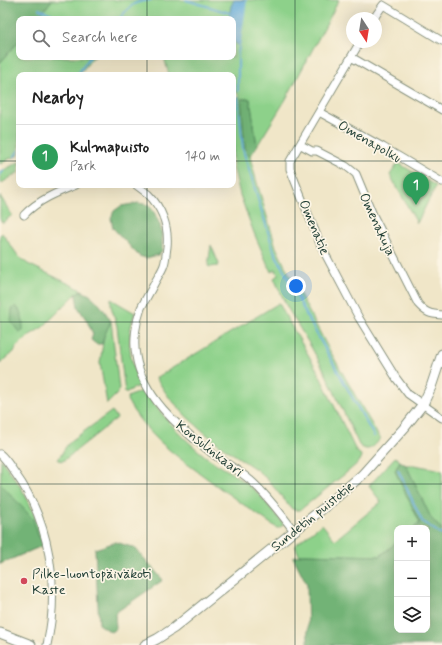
<!DOCTYPE html>
<meta charset="utf-8">
<style>
:root{--surface:#fff;--page:#f2f2f2;--text:#222;--muted:#767676;--line:#e0e0e0;--accent:#0b8043}
body{margin:0;font-family:Mynerve,sans-serif;background:var(--page);color:var(--text)}
.controls{position:absolute;right:12px;bottom:12px;display:grid;overflow:hidden;border-radius:8px;box-shadow:0 4px 16px #0002}
.controls button{width:36px;height:36px;display:grid;place-items:center;padding:0;border:0;border-bottom:1px solid var(--line);background:var(--surface);color:var(--text);font:20px sans-serif}
.compass{position:absolute;left:346px;top:12px;width:36px;height:36px;border-radius:50%;background:var(--surface);box-shadow:0 4px 16px #0002;rotate:168deg}
.you{position:absolute;left:296px;top:286px;width:14px;height:14px;margin:-10px;border:3px solid #fff;border-radius:50%;background:#1a73e8;box-shadow:0 0 0 6px #1a73e833}
.badge{display:grid;place-items:center;width:26px;height:26px;border-radius:50%;background:var(--accent);color:#fff;font-size:13px;font-weight:700}
.pin{position:absolute;translate:-50% -33px;filter:drop-shadow(0 1px 2px #0008)}
.pin::after{content:'';position:absolute;top:21px;width:14px;height:12px;background:inherit;clip-path:polygon(0 0,100% 0,50% 100%)}
.list{margin:0;padding:0;list-style:none}
h2{display:flex;justify-content:space-between;align-items:center;height:52px;margin:0;padding:0 16px;font-size:17px}
h2 small{font-size:13px;font-weight:400;color:var(--muted)}
.list li{display:grid;grid-template-columns:26px 1fr auto;gap:12px;align-items:center;box-sizing:border-box;height:64px;padding:0 16px;border-top:1px solid var(--line)}
.list b{display:block;font-size:15px;white-space:nowrap}
.list p{margin:0;font-size:13px;white-space:nowrap;color:var(--muted)}
.list em{font-size:13px;font-style:normal;color:var(--muted)}
.icon{flex:none;width:22px;height:22px;fill:none;stroke:currentColor;stroke-width:2;stroke-linecap:round;stroke-linejoin:round}
.map{position:relative;flex:none;width:442px;height:645px;overflow:hidden}
.search{position:absolute;background:var(--surface);box-shadow:0 4px 16px #0002;left:16px;top:16px;width:220px;height:44px;display:flex;align-items:center;gap:10px;box-sizing:border-box;padding:0 14px;border-radius:8px;color:var(--muted);font-size:15px}
.panel{position:absolute;background:var(--surface);box-shadow:0 4px 16px #0002;left:16px;top:72px;width:220px;height:116px;border-radius:8px}
.map>svg:first-child{display:block}
.green{fill:#8dd18a;stroke:#56875f}
.forest{fill:#72b376;stroke:#487855}
.water{fill:#63abda;stroke:#417487}
.lines{fill:none;stroke-linecap:round;stroke-linejoin:round}
.stream{stroke:#63abda;stroke-width:2}
.minor-casing{stroke:#88927e;stroke-width:9}
.tertiary-casing{stroke:#88927e;stroke-width:11}
.minor{stroke:#fff;stroke-width:7}
.tertiary{stroke:#fff;stroke-width:9}
.grid{fill:none;stroke:#1f3d34;stroke-width:1;stroke-opacity:0.55}
.poi-dot{fill:#d1495b;stroke:#fcf5e5;stroke-width:1.5}
.labels{text-anchor:middle;stroke-width:3.5;stroke-linejoin:round;paint-order:stroke}
.street-label{font-size:14px;fill:#1f3d34;stroke:#fcf5e5}
.poi-label{font-size:14px;fill:#1f3d34;stroke:#fcf5e5;text-anchor:start}
</style>
<div class="map">
<svg width="442" height="645" viewBox="0 0 442 645">
<rect width="100%" height="100%" fill="#fcf5e5"/>
<filter id="ink" filterUnits="userSpaceOnUse"><feTurbulence type="fractalNoise" baseFrequency=".025" numOctaves="2"/><feDisplacementMap in="SourceGraphic" scale="8" xChannelSelector="R" yChannelSelector="G"/><feConvolveMatrix kernelMatrix="1 2 1 2 8 2 1 2 1" color-interpolation-filters="sRGB"/></filter>
<filter id="wash" filterUnits="userSpaceOnUse"><feTurbulence type="fractalNoise" baseFrequency=".012" numOctaves="4" result="noise"/><feDisplacementMap in="SourceGraphic" scale="16" xChannelSelector="R" yChannelSelector="G"/><feGaussianBlur stdDeviation="0.9" result="paint"/><feColorMatrix in="noise" values="0 0 0 0 0 0 0 0 0 0 0 0 0 0 0 0 0 1.4 0 .05"/><feComposite in="paint" operator="in"/></filter>
<g filter="url(#wash)">
<rect width="100%" height="100%" fill="#f0e6c8"/>
<path class="green" d="M52,0H339L286,99L257,146L250,99H241L245,149L250,157L257,183L276,247L286,268L326,344L379,437L381,438C374,446 369,454 359,445L324,370L310,345L287,307L274,278L278,275L276,269L271,272L254,233L240,195L233,166V99L240,98L236,91L233,92V75H169L164,57H233V19H37Z
M19,41V57H95H93L79,75H19V155L9,159L0,164V63Z
M19,162V172L0,184V172Z
M398,163L436,186L417,223L390,175Z
M0,196L12,215L4,222H2L0,219Z
M2,233L19,257L28,264L84,291H79L43,327L30,335L16,347L15,351L0,364V235Z
M211,245L219,264L218,266L210,267L208,266Z
M111,299L135,313C125,339 130,360 140,385L125,393L117,326L111,306Z
M279,303L285,315L316,368L356,451L361,455L360,461L351,469L300,510H296L292,509L267,479L257,470L220,445L205,433L186,416L168,396L156,378Z
M111,321L119,389L117,394L107,404L100,363L104,336Z
M143,390L145,391C162,416 182,438 205,456C220,467 237,475 251,487C263,497 272,511 283,523V525L279,528H277C250,509 223,491 197,471C170,452 143,430 127,400L128,397Z
M112,411L117,418L63,461L58,460L65,448L71,441Z
M395,457L400,461L395,471L420,523L413,528H397V542L380,556L303,554L299,555L295,545L322,524L335,540L381,502L369,486Z
M1,459C6,467 12,474 17,482C30,500 38,523 44,545L0,564Z
M406,465H414L442,470V530L431,518Z"/>
<path class="forest" d="M0,0H52L37,19H19V41L0,63Z
M241,99H250L257,146L250,157L245,149Z
M138,203L149,205L154,212L160,225L162,236V251L158,255L146,258L139,256L113,228L111,218L114,211L121,206Z
M79,291C93,292 104,310 111,321L104,336L102,344H96L91,340L93,334L87,321L78,307L76,295Z
M16,306C23,313 23,322 23,331L19,332L11,322L12,309Z
M400,461L406,465L431,518L442,530V644L441,645H308L307,584L293,557L303,554L380,556L397,542V630H427V528H413L420,523L395,471Z
M0,483L33,519L38,535L44,545L0,564Z
M116,542L135,548L163,580L115,613L116,628L111,632L99,624L95,549Z"/>
<path class="water" d="M234,0H246L239,45L236,44L233,39V19L229,18L231,6Z"/>
<g class="lines">
<path class="stream" d="M186,0L230,13
M39,9L52,14
M59,17L63,19
M119,19C131,5 132,2 151,0
M77,75L90,57
M238,91V53L246,0
M238,98L243,150L274,251L309,320L374,436
M14,157L19,150
M0,175L4,170
M398,470L422,521L442,535"/>
</g>
</g>
<g filter="url(#ink)">
<g class="lines">
<g class="minor-casing">
<path id="minor" d="M374,18L383,5L442,41
M360,42L290,161V169L321,246L359,318L396,378L408,394L442,418
M351,57L442,110
M319,112L383,147L442,182
M301,145L312,151H317L346,166L356,174L373,215L418,304C426,313 430,314 442,315
M136,185C140,188 144,191 148,194C162,208 169,227 167,247C166,253 166,259 164,265C162,271 157,278 154,284C150,292 145,300 141,308C136,322 133,341 136,356C142,395 178,427 208,450C221,461 238,469 250,480C265,493 282,515 294,531
M24,215C38,200 58,192 76,185
M0,454C6,459 10,466 15,473C50,521 60,587 47,645"/>
</g>
<g class="tertiary-casing">
<path id="tertiary" d="M0,633L31,645
M145,645L157,639L174,628L294,531L325,507L362,475L405,427L423,404L431,387L442,354"/>
</g>
<use href="#minor" class="minor"/>
<use href="#tertiary" class="tertiary"/>
</g>
</g>
<path class="grid" d="M147,0V19M295,0V645M147,57V75M0,161H19M233,161H442M147,185V645M0,322H442M0,484H442"/>
<circle class="poi-dot" cx="24" cy="581" r="4"/>
<g class="labels">
<g class="street-label">
<text transform="translate(370 141) rotate(30)" y="5">Omenapolku</text>
<text transform="translate(378 224) rotate(65)" y="5">Omenakuja</text>
<text transform="translate(315 227) rotate(67)" y="5">Omenatie</text>
<text transform="translate(210 448) rotate(38)" y="5">Konsulinkaari</text>
<text transform="translate(312 516) rotate(-39)" y="5">Sundetin puistotie</text>
</g>
<g class="poi-label">
<text x="32" y="578">Pilke-luontopäiväkoti<tspan x="32" dy="16">Kaste</tspan></text>
</g>
</g>
</svg>
<div class="controls">
<button>+</button>
<button>−</button>
<button><svg class="icon" aria-label="layers" viewBox="0 0 24 24"><path d="M12 4l9 5-9 5-9-5zM3 14l9 5 9-5"/></svg></button>
</div>
<svg class="compass" viewBox="-18 -18 36 36"><path d="M0-13l5 13h-10z" fill="#e53935"/><path d="M0 13l5-13h-10z" fill="#767676"/></svg>
<div class="you"></div>
<div class="pin badge" style="left:416px;top:205px;background:#2e9e5b">1</div>
<div class="search"><svg class="icon" aria-label="search" viewBox="0 0 24 24"><circle cx="10" cy="10" r="6"/><path d="M15 15l6 6"/></svg>Search here</div>
<section class="panel">
<h2>Nearby<small></small></h2>
<ul class="list">
<li><span class="badge" style="background:#2e9e5b">1</span><div><b>Kulmapuisto</b><p>Park</p></div><em>140 m</em></li>
</ul>
</section>
</div>
